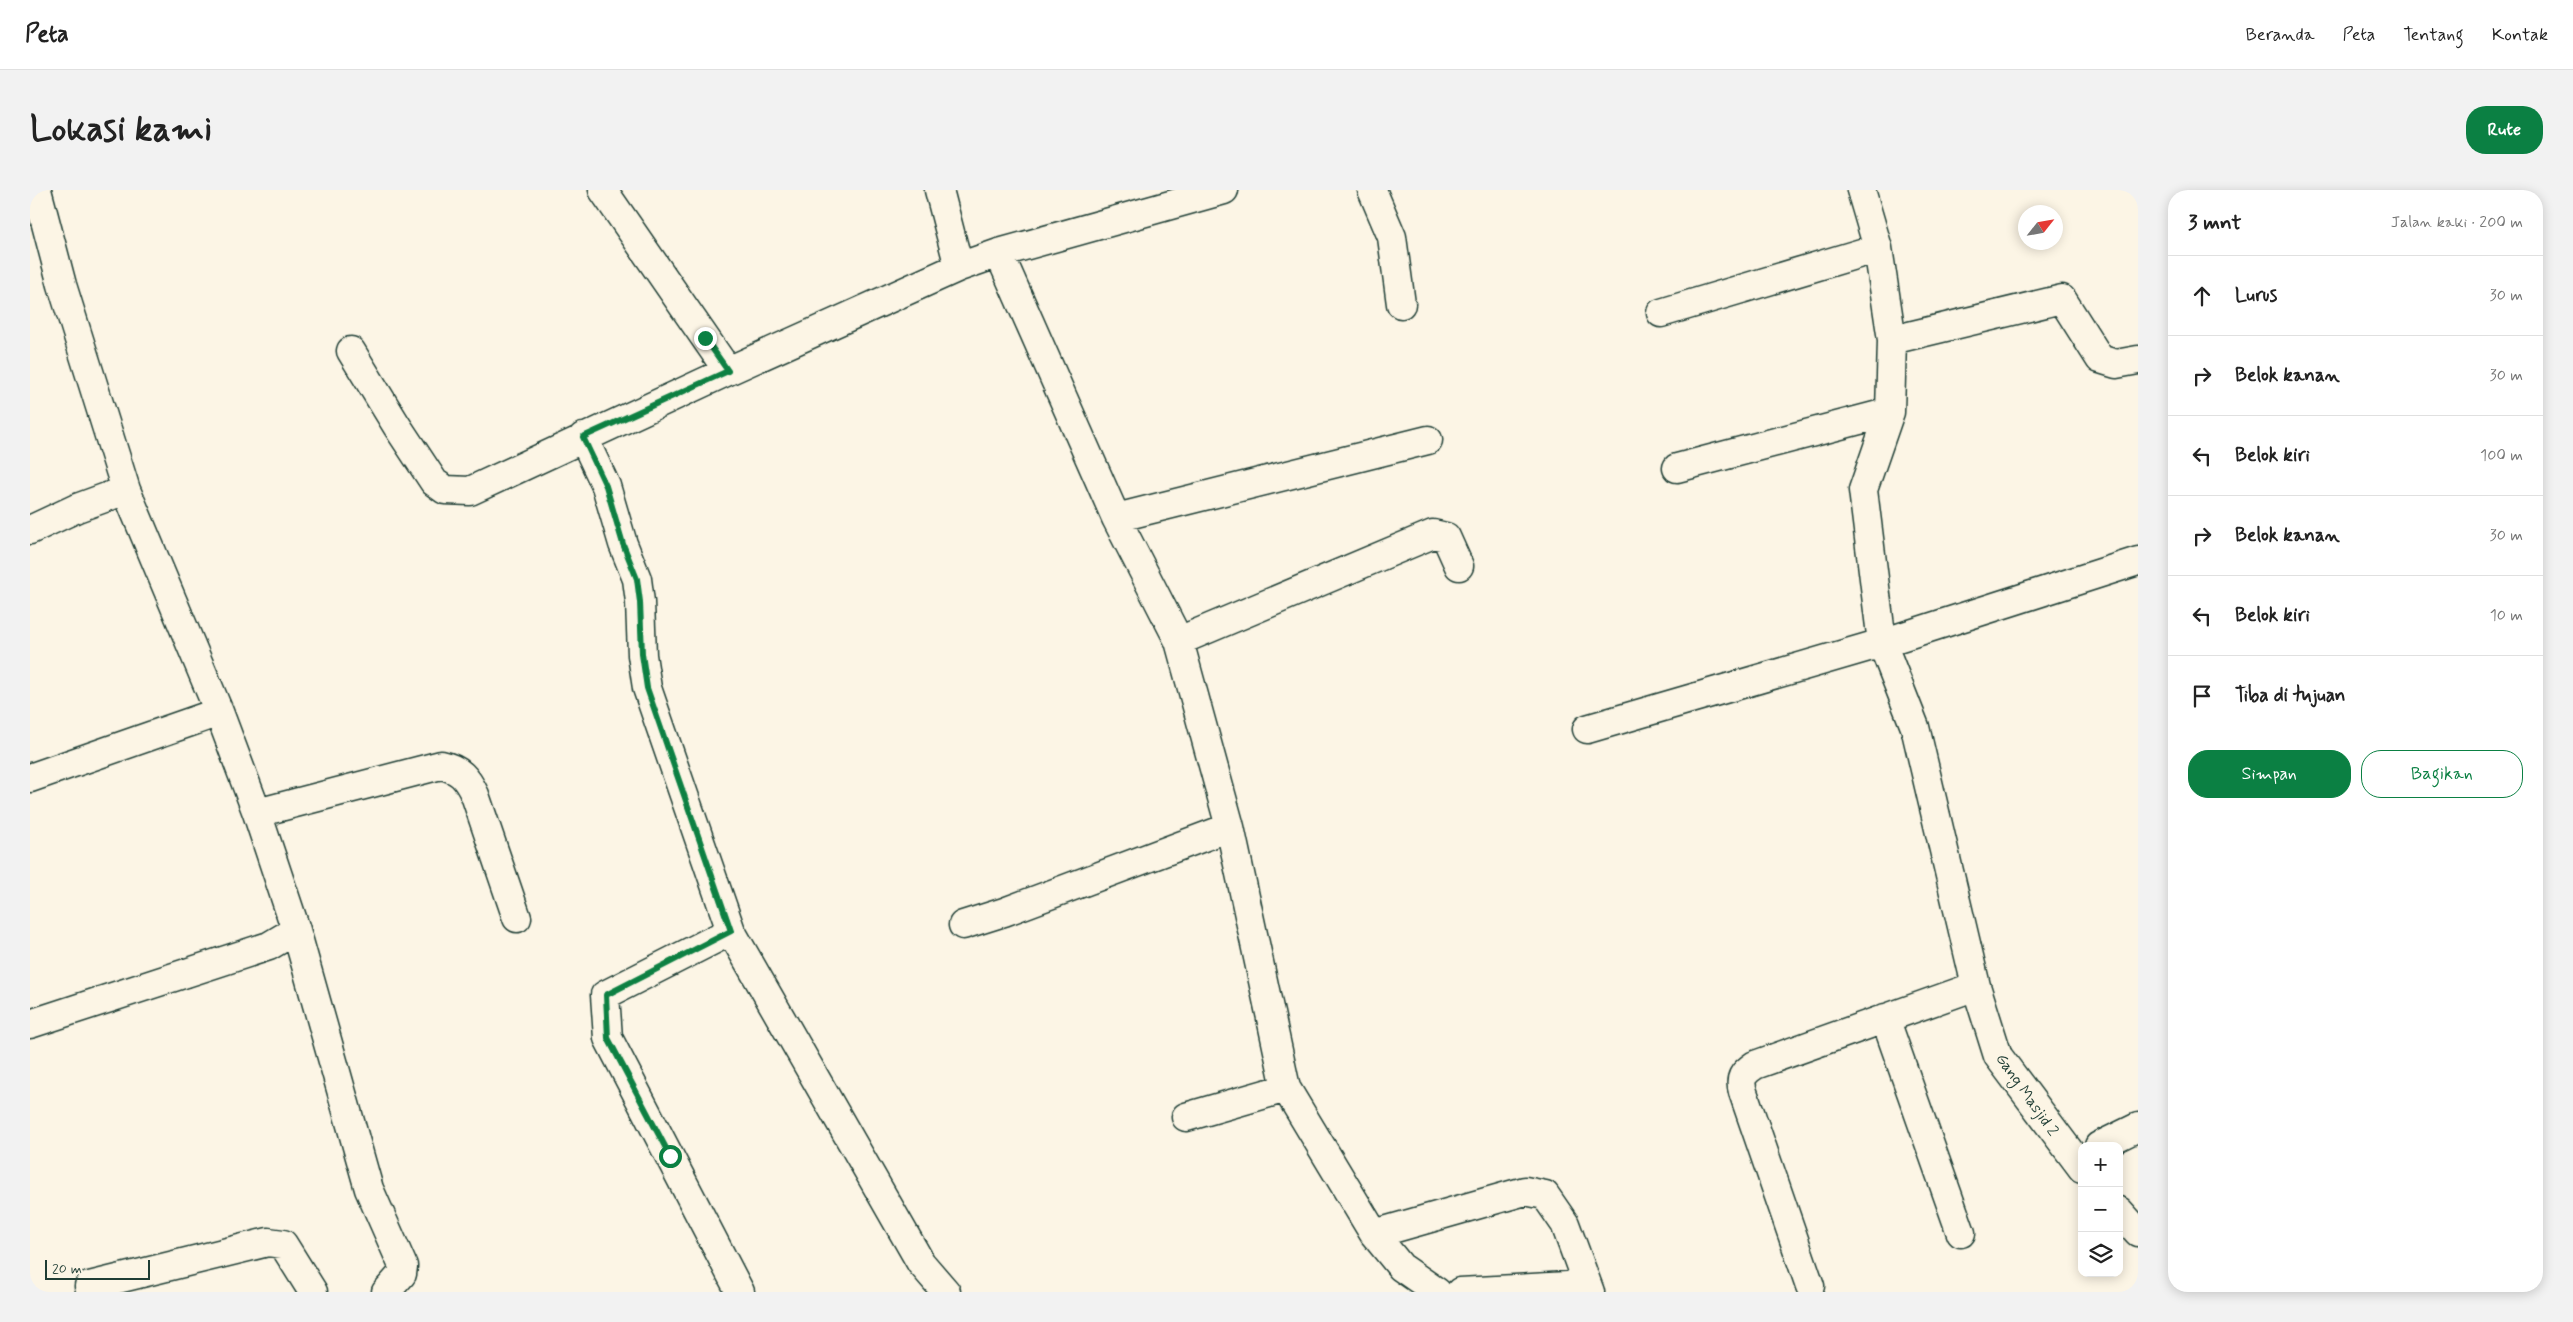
<!DOCTYPE html>
<html lang="id">
<meta charset="utf-8">
<style>
:root{--surface:#fff;--page:#f2f2f2;--text:#222;--muted:#767676;--line:#e0e0e0;--accent:#0b8043}
body{margin:0;font-family:Mynerve,sans-serif;background:var(--page);color:var(--text)}
.controls{position:absolute;right:15px;bottom:15px;display:grid;overflow:hidden;border-radius:10px;box-shadow:0 2px 12px #0003}
.controls button{width:45px;height:45px;display:grid;place-items:center;padding:0;border:0;border-bottom:1px solid var(--line);background:var(--surface);color:var(--text);font:25px sans-serif}
.compass{position:absolute;left:1988px;top:15px;width:45px;height:45px;border-radius:50%;background:var(--surface);box-shadow:0 2px 12px #0003;rotate:59deg}
.scale{position:absolute;left:15px;bottom:12px;width:105px;box-sizing:border-box;padding-left:5px;border:2px solid #1f3d34;border-top:0;font-size:14px;line-height:18px;white-space:nowrap;color:#1f3d34;-webkit-text-stroke:4px #fcf5e5;paint-order:stroke}
.stop{position:absolute;width:15px;height:15px;margin:-11px;border:4px solid #0b8043;border-radius:50%;background:#fff}
.stop.end{background:#0b8043;border-color:#fff;box-shadow:0 1px 5px #0008}
.list{margin:0;padding:0;list-style:none}
h2{display:flex;justify-content:space-between;align-items:center;height:65px;margin:0;padding:0 20px;font-size:21px}
h2 small{font-size:16px;font-weight:400;color:var(--muted)}
.list li{display:grid;grid-template-columns:32px 1fr auto;gap:15px;align-items:center;box-sizing:border-box;height:80px;padding:0 20px;border-top:1px solid var(--line)}
.list b{display:block;font-size:19px;white-space:nowrap}
.list em{font-size:16px;font-style:normal;color:var(--muted)}
.actions{display:flex;gap:10px;padding:15px 20px}
.actions a{flex:1;padding:11px 0;border:1px solid var(--accent);border-radius:20px;text-align:center;font-size:18px;color:var(--accent)}
.actions .main{background:var(--accent);color:#fff}
.icon{flex:none;width:28px;height:28px;fill:none;stroke:currentColor;stroke-width:2;stroke-linecap:round;stroke-linejoin:round}
.map{position:relative;flex:none;width:2108px;height:1102px;overflow:hidden;border-radius:20px}
header{display:flex;align-items:center;gap:30px;box-sizing:border-box;height:70px;padding:0 25px;background:var(--surface);border-bottom:1px solid var(--line)}
header strong{font-size:24px}
nav{display:flex;gap:28px;margin-inline-start:auto;font-size:18px}
.intro{display:flex;align-items:center;justify-content:space-between;box-sizing:border-box;height:120px;padding:0 30px}
h1{margin:0;font-size:35px}
.button{padding:12px 22px;border-radius:20px;background:var(--accent);color:#fff;font-size:18px;font-weight:700}
main{display:flex;gap:30px;padding:0 30px}
aside{flex:1;background:var(--surface);border-radius:20px;box-shadow:0 2px 12px #0003}
.map>svg:first-child{display:block}
.lines{fill:none;stroke-linecap:round;stroke-linejoin:round}
.minor-casing{stroke:#1f3d34;stroke-width:31}
.minor{stroke:#fcf5e5;stroke-width:28}
.route{stroke:#0b8043;stroke-width:6}
.labels{text-anchor:middle;stroke-width:5;stroke-linejoin:round;paint-order:stroke}
.street-label{font-size:16px;fill:#1f3d34;stroke:#fcf5e5}
</style>
<header>
<strong>Peta</strong>
<nav><a>Beranda</a><a>Peta</a><a>Tentang</a><a>Kontak</a></nav>
</header>
<div class="intro"><h1>Lokasi kami</h1><a class="button">Rute</a></div>
<main>
<div class="map">
<svg width="2108" height="1102" viewBox="0 0 2108 1102">
<rect width="100%" height="100%" fill="#fcf5e5"/>
<filter id="ink" filterUnits="userSpaceOnUse"><feTurbulence type="fractalNoise" baseFrequency=".02" numOctaves="2"/><feDisplacementMap in="SourceGraphic" scale="10" xChannelSelector="R" yChannelSelector="G"/><feConvolveMatrix kernelMatrix="1 2 1 2 8 2 1 2 1" color-interpolation-filters="sRGB"/></filter>
<g filter="url(#ink)">
<g class="lines">
<g class="minor-casing">
<path id="minor" d="M573,0L698,181
M909,0L929,77
M1342,0L1362,47L1371,114
M1831,0L1848,58L1862,150L1860,222L1833,300L1852,453L1885,537L1946,796L1968,866L2052,978
M969,63L1194,0
M1631,123L1848,58
M1862,150L2032,109L2070,169L2086,174L2108,170
M321,161L367,236L404,292L415,300L440,301L698,181L929,77L969,63L1086,328L1149,451L1200,637L1256,898L1344,1044L1371,1077L1407,1102
M553,247L576,296L593,354L607,389L610,412L612,465L617,498L701,741L891,1073L916,1102
M1647,278L1860,222
M1086,328L1398,250
M0,340L47,318L96,300
M1149,451L1403,344L1416,347L1429,376
M1557,539L1852,453L2108,371
M0,588L189,522
M227,623L411,575C430,579 437,588 445,605L487,728
M933,735L974,722L1200,637
M266,740L339,999L373,1076L372,1084L356,1102
M701,741L575,805L578,848L710,1102
M1855,828L1931,1043
M0,834L239,756L266,740L227,623L189,522L96,300L32,95L7,0
M1156,927L1256,898
M2069,956L2108,937
M2089,1021L2108,1042
M1344,1044L1495,1001L1515,1005L1535,1034L1560,1102
M59,1096L238,1052L253,1054L283,1102
M1780,1096L1713,902C1709,888 1713,883 1725,875L1946,796
M1430,1102L1555,1095"/>
</g>
<use href="#minor" class="minor"/>
</g>
</g>
<g class="lines" filter="url(#ink)">
<path class="route" d="M640,966L578,848L576,805L701,741L617,498L612,464L610,412L607,389L593,354L576,296L553,247L698,181L675,148"/>
</g>
<g class="labels">
<g class="street-label">
<text transform="translate(1998 904) rotate(55)" y="6">Gang Masjid 2</text>
</g>
</g>
</svg>
<div class="controls">
<button>+</button>
<button>−</button>
<button><svg class="icon" aria-label="layers" viewBox="0 0 24 24"><path d="M12 4l9 5-9 5-9-5zM3 14l9 5 9-5"/></svg></button>
</div>
<svg class="compass" viewBox="-18 -18 36 36"><path d="M0-13l5 13h-10z" fill="#e53935"/><path d="M0 13l5-13h-10z" fill="#767676"/></svg>
<div class="scale">20 m</div>
<div class="stop" style="left:640px;top:966px"></div>
<div class="stop end" style="left:675px;top:148px"></div>
</div>
<aside>
<h2>3 mnt<small>Jalan kaki · 200 m</small></h2>
<ul class="list">
<li><svg class="icon" aria-label="ahead" viewBox="0 0 24 24"><path d="M12 20V5M6 11l6-6 6 6"/></svg><div><b>Lurus</b></div><em>30 m</em></li>
<li><svg class="icon" aria-label="right" viewBox="0 0 24 24"><path d="M7 20v-9h11M14 6l5 5-5 5"/></svg><div><b>Belok kanan</b></div><em>30 m</em></li>
<li><svg class="icon" aria-label="left" viewBox="0 0 24 24"><path d="M17 20v-9H6M10 6l-5 5 5 5"/></svg><div><b>Belok kiri</b></div><em>100 m</em></li>
<li><svg class="icon" aria-label="right" viewBox="0 0 24 24"><path d="M7 20v-9h11M14 6l5 5-5 5"/></svg><div><b>Belok kanan</b></div><em>30 m</em></li>
<li><svg class="icon" aria-label="left" viewBox="0 0 24 24"><path d="M17 20v-9H6M10 6l-5 5 5 5"/></svg><div><b>Belok kiri</b></div><em>10 m</em></li>
<li><svg class="icon" aria-label="arrive" viewBox="0 0 24 24"><path d="M6 21V4h12l-3 4 3 4H6"/></svg><div><b>Tiba di tujuan</b></div></li>
</ul>
<div class="actions"><a class="main">Simpan</a><a>Bagikan</a></div>
</aside>
</main>
